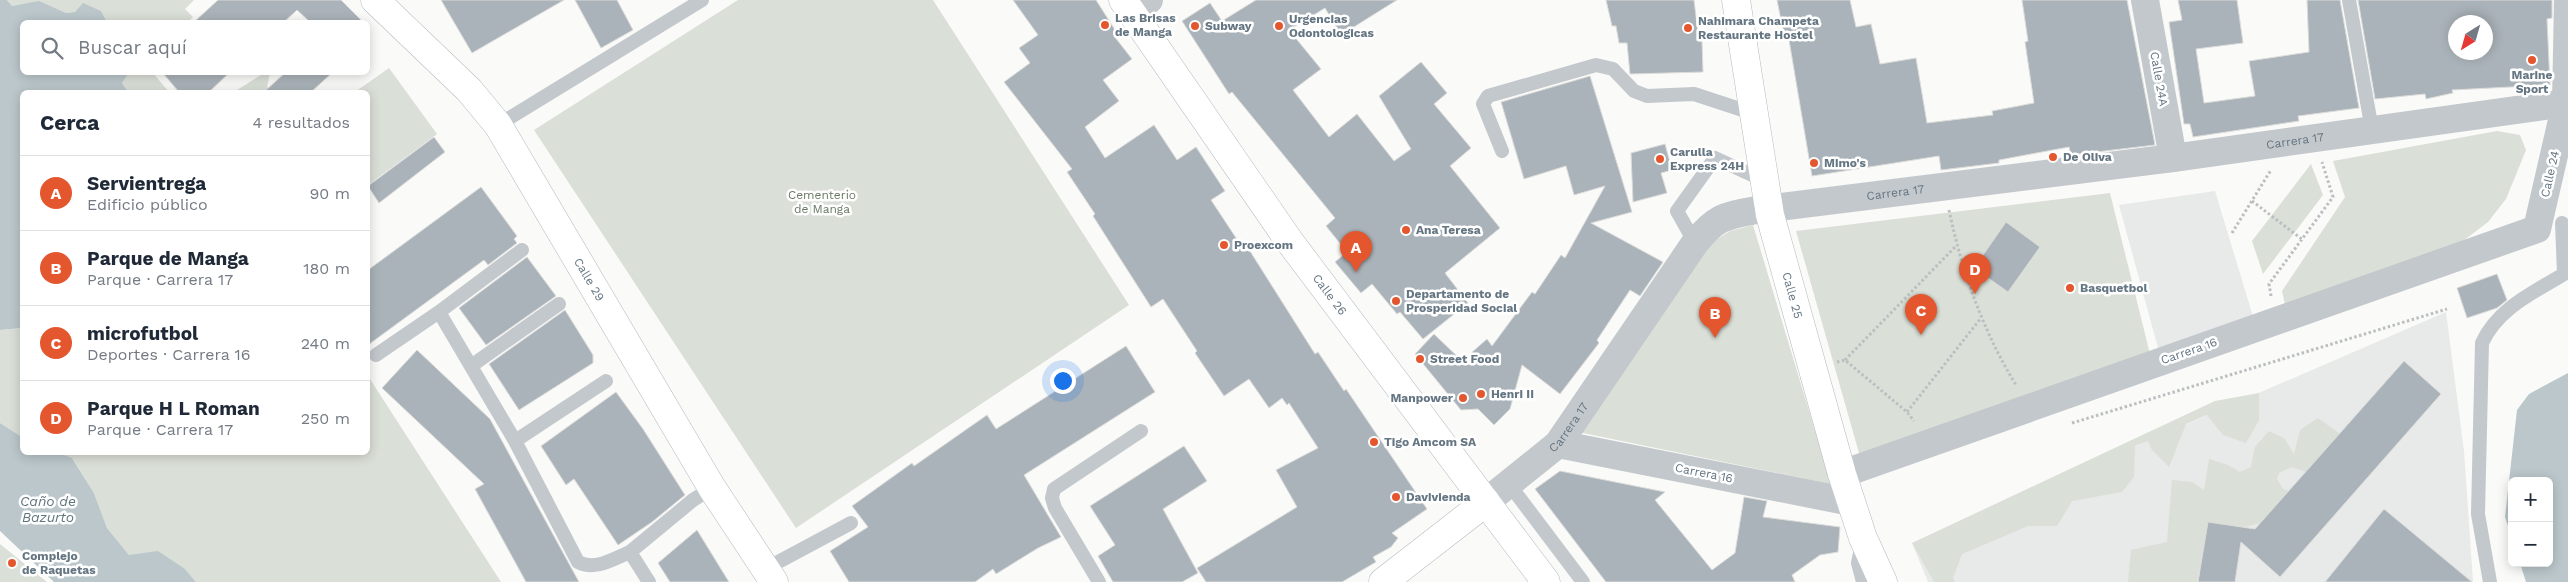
<!DOCTYPE html>
<html lang="es">
<meta charset="utf-8">
<style>
:root{--surface:#fff;--page:#f6f6f7;--text:#1f2937;--muted:#747a83;--line:#e0e1e3;--accent:#e4572e}
body{margin:0;font-family:"Work Sans",sans-serif;background:var(--page);color:var(--text)}
.controls{position:absolute;right:15px;bottom:15px;display:grid;overflow:hidden;border-radius:8px;box-shadow:0 2px 12px #0003}
.controls button{width:45px;height:45px;display:grid;place-items:center;padding:0;border:0;border-bottom:1px solid var(--line);background:var(--surface);color:var(--text);font:25px sans-serif}
.compass{position:absolute;left:2448px;top:15px;width:45px;height:45px;border-radius:50%;background:var(--surface);box-shadow:0 2px 12px #0003;rotate:217deg}
.you{position:absolute;left:1062px;top:380px;width:18px;height:18px;margin:-12px;border:4px solid #fff;border-radius:50%;background:#1a73e8;box-shadow:0 0 0 8px #1a73e833}
.badge{display:grid;place-items:center;width:32px;height:32px;border-radius:50%;background:var(--accent);color:#fff;font-size:16px;font-weight:700}
.pin{position:absolute;translate:-50% -41px;filter:drop-shadow(0 1px 2px #0008)}
.pin::after{content:'';position:absolute;top:26px;width:18px;height:15px;background:inherit;clip-path:polygon(0 0,100% 0,50% 100%)}
.list{margin:0;padding:0;list-style:none}
h2{display:flex;justify-content:space-between;align-items:center;height:65px;margin:0;padding:0 20px;font-size:21px}
h2 small{font-size:16px;font-weight:400;color:var(--muted)}
.list li{display:grid;grid-template-columns:32px 1fr auto;gap:15px;align-items:center;box-sizing:border-box;height:75px;padding:0 20px;border-top:1px solid var(--line)}
.list b{display:block;font-size:19px;white-space:nowrap}
.list p{margin:0;font-size:16px;white-space:nowrap;color:var(--muted)}
.list em{font-size:16px;font-style:normal;color:var(--muted)}
.icon{flex:none;width:28px;height:28px;fill:none;stroke:currentColor;stroke-width:2;stroke-linecap:round;stroke-linejoin:round}
.map{position:relative;flex:none;width:2568px;height:582px;overflow:hidden}
.search{position:absolute;background:var(--surface);box-shadow:0 2px 12px #0003;left:20px;top:20px;width:350px;height:55px;display:flex;align-items:center;gap:12px;box-sizing:border-box;padding:0 18px;border-radius:8px;color:var(--muted);font-size:19px}
.panel{position:absolute;background:var(--surface);box-shadow:0 2px 12px #0003;left:20px;top:90px;width:350px;height:365px;border-radius:8px}
.map>svg:first-child{display:block}
.built{fill:#e8e9e9}
.green{fill:#dadfd7}
.water{fill:#bbc7cb}
.building{fill:#aab3b9;stroke:#dcdcda;fill-rule:evenodd}
.lines{fill:none;stroke-linecap:round;stroke-linejoin:round}
.secondary-casing{stroke:#b3babf;stroke-width:29}
.path{stroke:#bbbfc2;stroke-width:3;stroke-dasharray:2.5 2.5;stroke-linecap:butt}
.lane{stroke:#c3c8cc;stroke-width:14}
.street{stroke:#c3c8cc;stroke-width:28}
.secondary{stroke:#fff;stroke-width:28}
.poi-dot{fill:#e4572e;stroke:#fff;stroke-width:2}
.labels{text-anchor:middle;stroke-width:5;stroke-linejoin:round;paint-order:stroke}
.poi-label{font-size:12px;font-weight:bold;fill:#657683;stroke:#fff;text-anchor:start}
.street-label{font-size:12px;fill:#657683;stroke:#fff}
.park-label{font-size:12px;fill:#687a64;stroke:#fff}
.water-label{font-size:14px;font-style:italic;fill:#60757c;stroke:#fff}
</style>
<div class="map">
<svg width="2568" height="582" viewBox="0 0 2568 582">
<rect width="100%" height="100%" fill="#fafaf8"/>
<path class="built" d="M2215,191L2255,323L2158,348L2119,205Z
M2446,312L2464,451L2473,582H1928L1912,543Z"/>
<path class="green" d="M7,0H194L185,9L193,17L188,22H107L101,11L66,13L39,2L12,6Z
M738,0H933L1129,305L796,528L534,130Z
M389,68L437,134L368,185V92H355Z
M129,73H153L169,92H128L122,83Z
M264,73H270L267,87L272,92H234Z
M2497,131L2520,135L2526,150L2506,199L2488,222L2459,244L2286,309L2282,291L2345,197L2333,161Z
M2311,164L2323,195L2263,274L2252,241Z
M2110,193L2151,358L1861,460L1796,231Z
M1753,225L1831,484L1578,432L1708,245L1730,231Z
M22,328V437L0,423V330Z
M368,376L501,582H196L185,569L129,555L107,528L94,493L73,459L58,453L368,452Z
M2259,393V420L2246,443L2223,435L2207,415L2186,424L2169,467L2152,450L2148,441L2135,446L2134,477L2122,492L2072,501L2057,526H2028L1962,554L1953,578L1955,582H1934L1912,543L2215,401Z
M2318,418L2340,434L2315,475L2292,467L2279,473L2277,479L2283,489L2303,495L2261,523L2244,527L2208,522L2197,582H2128L2131,550L2167,542L2172,480L2192,482L2204,490L2209,459L2228,465L2240,472L2251,467L2255,447L2269,431L2284,438L2294,454L2300,430Z
M0,544L47,582H0Z"/>
<path class="water" d="M0,0H7L12,6L39,1L66,13L75,12L83,3L101,11L107,22H22V72L129,73L122,83L128,92H22V328L0,330Z
M2568,373V582H2526L2520,563H2549V481H2512V538L2505,517L2517,410L2529,394Z
M0,423L22,437V452L58,453L72,458L94,493L107,528L129,555L158,551L185,569L196,582H54L0,531Z"/>
<path class="building" d="M218,0H341L363,22H310L297,10L284,22H194Z
M441,0H564L472,53Z
M575,0H617L633,30L601,48Z
M1013,0H1096L1117,33L1114,36L1132,59L1103,80L1119,101L1085,127L1105,158L1154,125L1177,160L1196,147L1225,191L1211,200L1244,250L1248,248L1315,354L1318,352L1344,391L1346,389L1427,509L1392,533L1398,538L1391,547L1373,557L1376,562L1342,582H1206L1197,568L1297,507L1276,470L1318,448L1289,403L1287,405L1282,398L1269,408L1249,379L1224,396L1195,353L1197,351L1163,299L1151,307L1093,216L1095,214L1067,172L1072,169L1004,82L1030,63L1019,48L1038,35Z
M1256,0H1397L1341,35L1325,8L1289,30L1321,69L1293,90L1329,137L1357,114L1394,161L1411,149L1379,96L1421,62L1447,93L1434,104L1471,148L1450,166L1500,228L1445,273L1468,303L1423,339L1400,312L1397,314L1372,284L1361,293L1335,262L1347,252L1326,226L1335,218L1232,92L1229,94L1182,21L1210,3L1222,21Z
M1606,0H1694L1699,41H1702L1703,72L1630,74L1627,43H1619L1616,26H1612Z
M1777,0H1850L1856,27L1871,24L1880,64L1916,58L1927,123L1993,115L1992,111L2034,103L2025,42L2028,41L2022,0H2127L2155,145L2071,155L2069,147L1999,160V163L1941,170L1939,156L1812,176L1788,34L1784,35Z
M2178,0H2237L2243,43L2196,49L2204,103L2255,96L2249,61L2309,52L2307,0H2340L2359,108L2298,116L2299,121L2193,137L2190,124H2184L2169,22L2182,20Z
M2358,0H2552V18L2547,19L2550,85L2452,90L2453,93L2426,99L2425,94L2375,99ZM2456,22H2486V52H2456Z
M162,72H230L209,92H179Z
M286,72H333L311,92H264Z
M1590,76L1632,212L1591,223L1663,262L1640,296L1630,290L1597,340L1599,343L1560,394L1522,365L1510,409L1494,425L1478,409L1461,410L1415,354L1434,334L1462,361L1487,339L1492,346L1532,292L1535,294L1561,255L1565,258L1605,186L1574,195L1566,166L1524,179L1501,102Z
M434,137L445,152L379,203L368,186Z
M1665,144L1672,170L1661,173L1667,193L1633,202L1631,153Z
M481,187L517,236L514,239L517,243L488,265L484,260L368,345V270Z
M2006,222L2040,247L2008,292L1974,268Z
M527,257L556,296L486,345L459,308Z
M2497,274L2507,300L2497,308L2467,318L2457,288Z
M565,310L593,355V363L519,410L489,364Z
M1126,346L1155,392L1024,475L1061,537L1038,548L996,574L993,569L975,582H849L830,551L868,527L852,506L912,463L914,466L987,415L996,429Z
M417,350L490,419L579,582H526L475,489L484,484L382,388Z
M2404,361L2441,394L2280,577L2241,542L2235,582H2198L2208,522L2255,529Z
M616,392L643,429L685,495L652,522L618,545L574,479L566,485L541,446Z
M1184,446L1207,481L1163,509L1198,573L1182,582H1113L1098,556L1115,545L1090,506Z
M1560,471L1665,492L1655,500L1712,570L1735,553L1744,497L1767,501L1763,517L1840,527L1838,552L1820,555L1792,575L1795,582H1606L1535,489Z
M2384,509L2472,582H2325Z
M697,530L729,582H670L658,563Z"/>
<g class="lines">
<g class="secondary-casing">
<g id="secondary">
<path id="s2" d="M375,0L469,90L498,125L712,488L774,582"/>
<path id="s3" d="M1123,0L1290,242L1546,582"/>
<path id="s4" d="M1736,0L1770,215L1842,474L1863,538L1883,582"/>
<path d="M1383,582L1486,502"/>
</g>
</g>
<path class="path" d="M2252,201L2303,240
M1949,210C1962,272 1983,331 2016,385
M2232,233L2271,170
M2271,296L2269,284L2333,197L2322,162
M1845,360L1956,246
M1837,362L1845,360L1907,412L1914,421
M1907,412L1981,318
M2072,423L2447,309"/>
<path class="lane" d="M2349,0L2372,130
M498,125L702,0
M1502,151L1483,104L1488,96L1596,65L1613,69L1634,91L1647,96L1694,94L1752,113
M1695,243L1677,211L1715,158L1763,180
M439,312L515,441L578,562C595,571 613,559 630,552
M376,355L439,312L522,250
M471,366L559,304
M515,441L606,381
M1509,484L1583,582
M1862,544L1858,563L1863,582
M765,569L851,523
M649,582L630,552L693,500L712,488
M1099,582L1055,508L1052,498L1054,489L1141,431
M2490,582L2478,514L2482,343C2498,308 2533,293 2564,274L2562,223"/>
<g class="street">
<path d="M2145,0L2173,158"/>
<path d="M1131,11L1149,0"/>
<path d="M1558,444L1851,502"/>
<path d="M1842,474L2537,229L2566,103L2568,0"/>
<path id="s1" d="M1486,502L1558,444L1695,243C1716,217 1724,216 1756,210L2173,158L2566,103"/>
</g>
<use href="#secondary" class="secondary"/>
</g>
<g class="poi-dot">
<circle cx="1105" cy="25" r="5"/>
<circle cx="1195" cy="26" r="5"/>
<circle cx="1279" cy="26" r="5"/>
<circle cx="1688" cy="28" r="5"/>
<circle cx="2532" cy="60" r="5"/>
<circle cx="2053" cy="157" r="5"/>
<circle cx="1660" cy="159" r="5"/>
<circle cx="1814" cy="163" r="5"/>
<circle cx="1406" cy="230" r="5"/>
<circle cx="1224" cy="245" r="5"/>
<circle cx="2070" cy="288" r="5"/>
<circle cx="1396" cy="301" r="5"/>
<circle cx="1420" cy="359" r="5"/>
<circle cx="1481" cy="394" r="5"/>
<circle cx="1463" cy="398" r="5"/>
<circle cx="1374" cy="442" r="5"/>
<circle cx="1396" cy="497" r="5"/>
<circle cx="12" cy="563" r="5"/>
</g>
<g class="labels">
<g class="poi-label">
<text x="1115" y="22">Las Brisas<tspan x="1115" dy="14">de Manga</tspan></text>
<text x="1289" y="23">Urgencias<tspan x="1289" dy="14">Odontologicas</tspan></text>
<text x="1698" y="25">Nahimara Champeta<tspan x="1698" dy="14">Restaurante Hostel</tspan></text>
<text x="1205" y="30">Subway</text>
<text x="2532" y="79" text-anchor="middle">Marine<tspan x="2532" dy="14">Sport</tspan></text>
<text x="1670" y="156">Carulla<tspan x="1670" dy="14">Express 24H</tspan></text>
<text x="2063" y="161">De Oliva</text>
<text x="1824" y="167">Mimo's</text>
<text x="1416" y="234">Ana Teresa</text>
<text x="1234" y="249">Proexcom</text>
<text x="2080" y="292">Basquetbol</text>
<text x="1406" y="298">Departamento de<tspan x="1406" dy="14">Prosperidad Social</tspan></text>
<text x="1430" y="363">Street Food</text>
<text x="1491" y="398">Henri II</text>
<text x="1453" y="402" text-anchor="end">Manpower</text>
<text x="1384" y="446">Tigo Amcom SA</text>
<text x="1406" y="501">Davivienda</text>
<text x="22" y="560">Complejo<tspan x="22" dy="14">de Raquetas</tspan></text>
</g>
<g class="street-label">
<text transform="translate(2159 79) rotate(80)" y="4">Calle 24A</text>
<text dy="4" stroke="none"><textPath href="#s1" startOffset="951">Carrera 17</textPath></text>
<text transform="translate(2550 174) rotate(-77)" y="4">Calle 24</text>
<text dy="4" stroke="none"><textPath href="#s1" startOffset="548">Carrera 17</textPath></text>
<text dy="4" stroke="none"><textPath href="#s2" startOffset="355">Calle 29</textPath></text>
<text dy="4" stroke="none"><textPath href="#s3" startOffset="360">Calle 26</textPath></text>
<text dy="4" stroke="none"><textPath href="#s4" startOffset="301">Calle 25</textPath></text>
<text transform="translate(2189 351) rotate(-19)" y="4">Carrera 16</text>
<text dy="4" stroke="none"><textPath href="#s1" startOffset="112">Carrera 17</textPath></text>
<text transform="translate(1704 473) rotate(11)" y="4">Carrera 16</text>
</g>
<g class="park-label">
<text x="822" y="199">Cementerio<tspan x="822" dy="14">de Manga</tspan></text>
</g>
<g class="water-label">
<text x="48" y="506">Caño de<tspan x="48" dy="16">Bazurto</tspan></text>
</g>
</g>
</svg>
<div class="controls">
<button>+</button>
<button>−</button>
</div>
<svg class="compass" viewBox="-18 -18 36 36"><path d="M0-13l5 13h-10z" fill="#e53935"/><path d="M0 13l5-13h-10z" fill="#747a83"/></svg>
<div class="you"></div>
<div class="pin badge" style="left:1356px;top:272px">A</div>
<div class="pin badge" style="left:1715px;top:338px">B</div>
<div class="pin badge" style="left:1921px;top:335px">C</div>
<div class="pin badge" style="left:1975px;top:294px">D</div>
<div class="search"><svg class="icon" aria-label="search" viewBox="0 0 24 24"><circle cx="10" cy="10" r="6"/><path d="M15 15l6 6"/></svg>Buscar aquí</div>
<section class="panel">
<h2>Cerca<small>4 resultados</small></h2>
<ul class="list">
<li><span class="badge">A</span><div><b>Servientrega</b><p>Edificio público</p></div><em>90 m</em></li>
<li><span class="badge">B</span><div><b>Parque de Manga</b><p>Parque · Carrera 17</p></div><em>180 m</em></li>
<li><span class="badge">C</span><div><b>microfutbol</b><p>Deportes · Carrera 16</p></div><em>240 m</em></li>
<li><span class="badge">D</span><div><b>Parque H L Roman</b><p>Parque · Carrera 17</p></div><em>250 m</em></li>
</ul>
</section>
</div>
